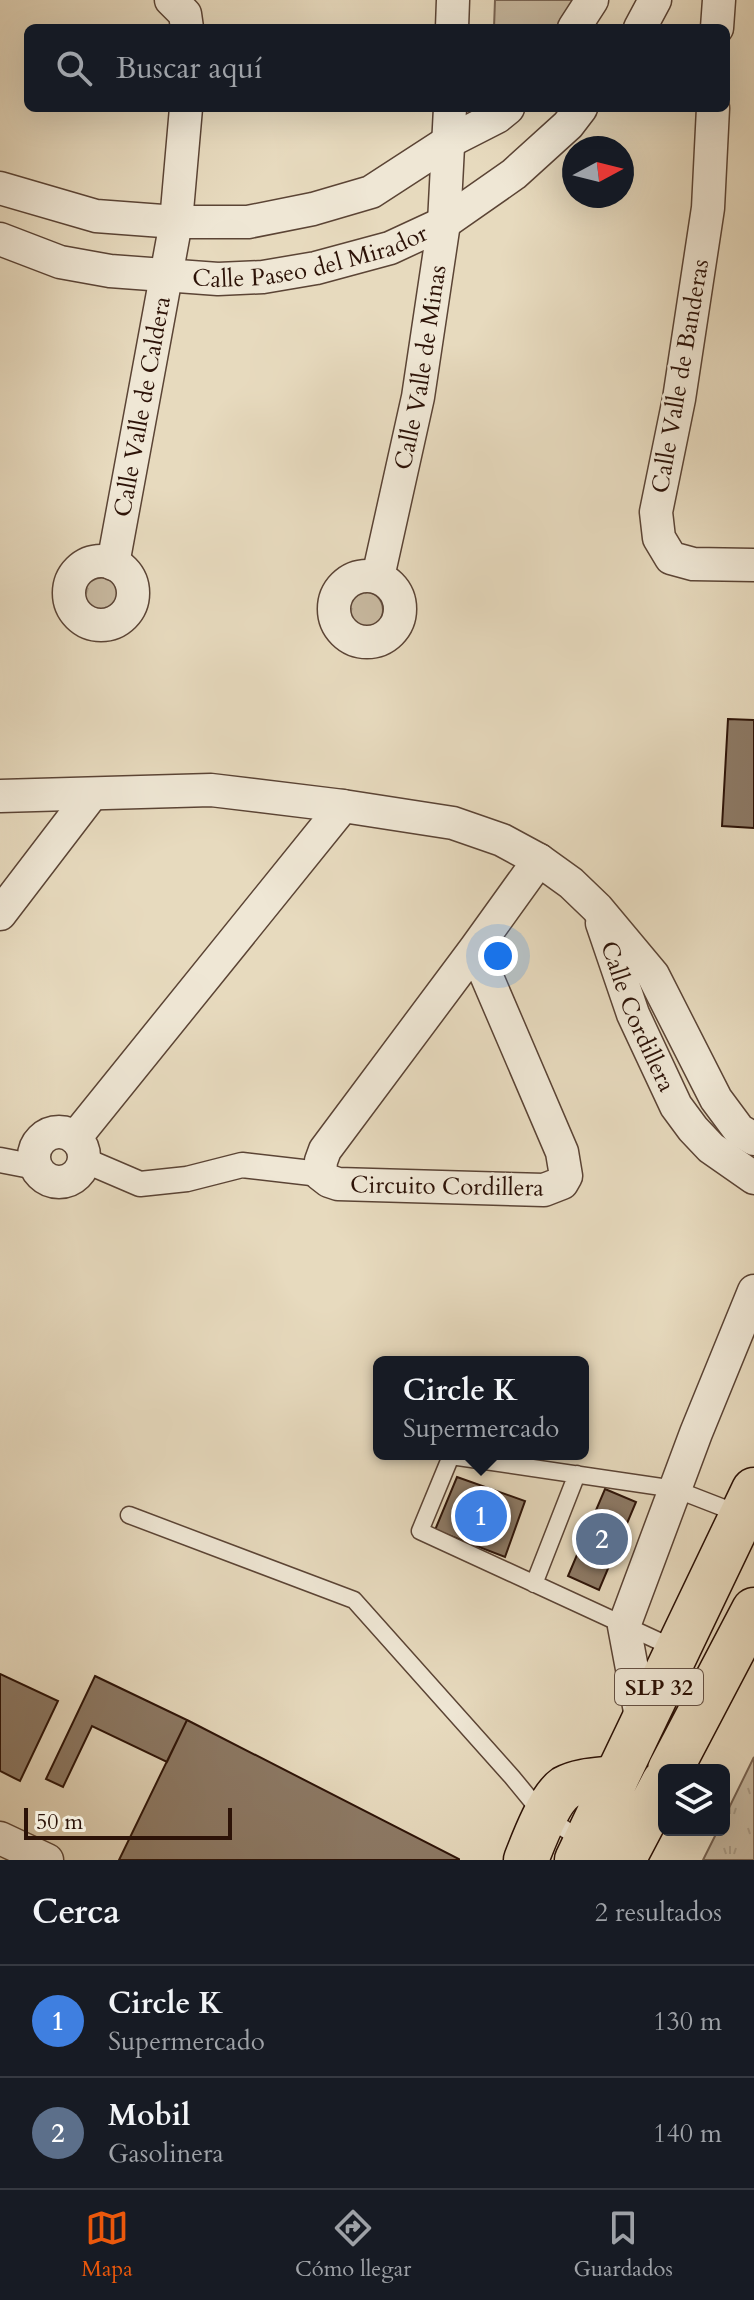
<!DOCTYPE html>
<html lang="es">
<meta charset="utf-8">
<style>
:root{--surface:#171b24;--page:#20242c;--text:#f1f3f6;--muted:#9ea1a6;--line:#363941;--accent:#ea580c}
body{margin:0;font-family:Cardo,serif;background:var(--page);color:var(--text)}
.controls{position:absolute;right:24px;bottom:24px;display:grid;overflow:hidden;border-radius:12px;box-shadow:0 8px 32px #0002}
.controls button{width:72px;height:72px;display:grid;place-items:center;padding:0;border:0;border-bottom:2px solid var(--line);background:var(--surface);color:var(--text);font:40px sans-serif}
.compass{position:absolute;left:562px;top:136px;width:72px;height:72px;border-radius:50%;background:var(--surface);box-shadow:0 8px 32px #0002;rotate:83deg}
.scale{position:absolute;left:24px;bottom:20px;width:208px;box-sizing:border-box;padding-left:8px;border:4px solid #2c1207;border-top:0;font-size:22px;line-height:28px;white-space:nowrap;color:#2c1207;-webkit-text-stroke:6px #efe7d5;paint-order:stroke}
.you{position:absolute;left:498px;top:956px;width:28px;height:28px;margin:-20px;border:6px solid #fff;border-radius:50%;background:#1a73e8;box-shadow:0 0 0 12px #1a73e833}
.badge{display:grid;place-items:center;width:52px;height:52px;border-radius:50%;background:var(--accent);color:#fff;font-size:26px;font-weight:700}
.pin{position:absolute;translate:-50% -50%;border:4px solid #fff;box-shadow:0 2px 8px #0006}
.popup{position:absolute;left:373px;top:1356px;width:216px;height:104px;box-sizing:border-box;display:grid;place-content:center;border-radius:12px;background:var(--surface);filter:drop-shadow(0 2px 6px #0005);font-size:26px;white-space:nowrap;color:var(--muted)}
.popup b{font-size:30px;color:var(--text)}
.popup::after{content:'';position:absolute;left:50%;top:100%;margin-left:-16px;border:16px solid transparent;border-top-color:var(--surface)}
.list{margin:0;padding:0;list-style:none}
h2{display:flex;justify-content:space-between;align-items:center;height:104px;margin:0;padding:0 32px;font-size:34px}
h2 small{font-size:26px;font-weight:400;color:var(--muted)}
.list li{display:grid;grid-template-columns:52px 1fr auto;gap:24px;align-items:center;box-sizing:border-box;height:112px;padding:0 32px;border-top:2px solid var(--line)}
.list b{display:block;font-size:30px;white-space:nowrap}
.list p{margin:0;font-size:26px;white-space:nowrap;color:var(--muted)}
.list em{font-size:26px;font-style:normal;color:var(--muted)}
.icon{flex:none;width:44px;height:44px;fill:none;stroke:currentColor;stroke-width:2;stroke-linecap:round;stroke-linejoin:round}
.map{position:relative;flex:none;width:754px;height:1860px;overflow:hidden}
.search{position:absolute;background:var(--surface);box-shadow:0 8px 32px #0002;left:24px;right:24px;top:24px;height:88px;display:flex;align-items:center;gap:20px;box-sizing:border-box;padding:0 28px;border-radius:12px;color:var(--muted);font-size:30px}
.sheet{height:328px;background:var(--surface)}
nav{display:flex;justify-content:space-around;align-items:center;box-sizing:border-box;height:112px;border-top:2px solid var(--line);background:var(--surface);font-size:22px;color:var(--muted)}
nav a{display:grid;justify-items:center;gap:4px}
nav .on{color:var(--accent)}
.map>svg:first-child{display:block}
.grass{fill:url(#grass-tufts);stroke:#7a6553;stroke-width:2}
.park{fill:#c7b89f;stroke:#7a6553;stroke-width:2}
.building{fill:#8d7a66;stroke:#2c1207;stroke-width:2}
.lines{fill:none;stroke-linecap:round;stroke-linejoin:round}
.service-casing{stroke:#5b4435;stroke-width:19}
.pedestrian-casing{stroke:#5b4435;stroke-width:27}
.minor-casing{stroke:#5b4435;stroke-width:35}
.primary-casing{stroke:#2c1207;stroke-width:47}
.trunk-casing{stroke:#2c1207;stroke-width:47}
.service{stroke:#efe7d5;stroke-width:16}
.pedestrian{stroke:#efe7d5;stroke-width:24}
.minor{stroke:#efe7d5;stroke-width:32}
.primary{stroke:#e7dabe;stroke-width:44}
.trunk{stroke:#e7dabe;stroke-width:44}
.labels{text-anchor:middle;stroke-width:6;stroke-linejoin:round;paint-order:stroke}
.shield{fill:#efe7d5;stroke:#665245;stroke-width:2}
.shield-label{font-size:22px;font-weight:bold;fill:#2c1207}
.street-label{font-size:24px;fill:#2c1207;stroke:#efe7d5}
</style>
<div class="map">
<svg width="754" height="1860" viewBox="0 0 754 1860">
<defs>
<pattern id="grass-tufts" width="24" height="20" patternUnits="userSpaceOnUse" patternTransform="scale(2)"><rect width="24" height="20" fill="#c7b89f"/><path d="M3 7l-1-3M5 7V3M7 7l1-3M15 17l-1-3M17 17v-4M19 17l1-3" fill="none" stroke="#ab9d87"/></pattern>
</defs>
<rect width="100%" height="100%" fill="#e7dabe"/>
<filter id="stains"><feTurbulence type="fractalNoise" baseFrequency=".0025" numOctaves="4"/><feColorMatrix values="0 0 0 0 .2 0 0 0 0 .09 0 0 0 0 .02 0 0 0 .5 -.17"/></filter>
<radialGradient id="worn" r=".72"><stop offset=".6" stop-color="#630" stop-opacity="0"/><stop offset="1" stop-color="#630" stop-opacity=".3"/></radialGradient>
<path class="grass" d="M103,577C116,579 120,591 116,603L104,612H89C73,596 84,580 103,577Z
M345 610a19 19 0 1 1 38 0a19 19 0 1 1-38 0Z
M754,1757V1860H703L718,1830H724V1818Z"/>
<path class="park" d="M495,0H581L561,28H494Z"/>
<path class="building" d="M728,719L754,720V828L722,826Z
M457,1477L525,1501L505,1557L435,1530Z
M605,1489L636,1502L599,1590L568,1576Z
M0,1674L58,1701L20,1781L0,1771Z
M95,1676L187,1720L167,1762L92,1726L63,1787L46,1779Z
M187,1720L459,1859V1860H119Z"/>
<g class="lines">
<g class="service-casing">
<path id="service" d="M129,1515L354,1600L512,1777L544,1816L584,1841
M534,1584L577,1474
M676,1649L420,1531L451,1456L675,1489L742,1515"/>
</g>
<g class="pedestrian-casing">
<path id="pedestrian" d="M0,1160L36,1167
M84,1160L140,1184L187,1179L242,1165L320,1174"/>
</g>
<g class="minor-casing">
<g id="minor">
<path d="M171,0L185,14L187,28"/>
<path d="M452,28L453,0"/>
<path d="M574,28L592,0"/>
<path d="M640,28L655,0"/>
<path d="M717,28L719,0"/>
<path d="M713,108L708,208L679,399L656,512L659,538L671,558L693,564L754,565"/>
<path d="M0,188L96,216L176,222H248L313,209L371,192L448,142L497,117L508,108"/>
<path id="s1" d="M0,239L60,262L110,271L218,279L263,277L316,268L390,248L444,223L514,174L568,125L581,108"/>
<circle cx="101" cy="593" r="32"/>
<path id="s2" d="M113,564L176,222L186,108"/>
<circle cx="367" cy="609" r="33"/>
<path id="s3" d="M378,577L418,397L444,223L450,108"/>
<path d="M0,796L211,790L343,806L453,823L502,840L539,860L571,883L597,908L653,975L716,1099L739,1130L754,1139"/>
<path d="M0,914L91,795"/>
<path id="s4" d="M602,923L633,1014L676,1106L693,1129L711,1148L754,1178"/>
<path d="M475,949L562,1152L566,1176L562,1183L544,1190L338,1184L329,1181L320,1174L321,1161L325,1150L475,949L539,860"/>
<circle cx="59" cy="1157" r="25"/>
<path d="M75,1138L343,806"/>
<path d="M642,1722L624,1626L696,1433L754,1291"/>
<path d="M0,1838L47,1860"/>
</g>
</g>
<g class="primary-casing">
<path id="primary" d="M526,1860C533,1842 549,1799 565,1788C579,1780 600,1780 615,1778"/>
</g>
<g class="trunk-casing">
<path id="trunk" d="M670,1770L754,1610
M577,1860L754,1490
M623,1860L664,1782"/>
</g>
<use href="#service" class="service"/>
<use href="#pedestrian" class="pedestrian"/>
<use href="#minor" class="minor"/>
<use href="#primary" class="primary"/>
<use href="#trunk" class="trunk"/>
</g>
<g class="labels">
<rect class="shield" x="615" y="1669" width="88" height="36" rx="6"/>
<g class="shield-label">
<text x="659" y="1695">SLP 32</text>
</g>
<g class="street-label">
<text dy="8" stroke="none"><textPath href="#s1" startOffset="318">Calle Paseo del Mirador</textPath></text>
<text dy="8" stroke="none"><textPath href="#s3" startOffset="214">Calle Valle de Minas</textPath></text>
<text transform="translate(680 376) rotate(-80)" y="8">Calle Valle de Banderas</text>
<text dy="8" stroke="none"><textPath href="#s2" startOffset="160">Calle Valle de Caldera</textPath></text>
<text dy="8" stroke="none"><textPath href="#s4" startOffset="100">Calle Cordillera</textPath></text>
<text transform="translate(447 1186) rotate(1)" y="8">Circuito Cordillera</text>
</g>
</g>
<rect width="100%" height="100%" filter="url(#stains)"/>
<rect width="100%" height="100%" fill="url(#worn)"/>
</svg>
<div class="controls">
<button><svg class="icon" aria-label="layers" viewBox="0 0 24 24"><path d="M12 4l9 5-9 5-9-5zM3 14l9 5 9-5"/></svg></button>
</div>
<svg class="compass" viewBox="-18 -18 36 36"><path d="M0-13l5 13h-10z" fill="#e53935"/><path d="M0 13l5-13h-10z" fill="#9ea1a6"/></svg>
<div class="scale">50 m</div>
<div class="you"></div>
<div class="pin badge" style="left:481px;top:1516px;background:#3f7fe0">1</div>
<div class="popup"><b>Circle K</b>Supermercado</div>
<div class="pin badge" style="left:602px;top:1539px;background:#5c6f8a">2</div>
<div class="search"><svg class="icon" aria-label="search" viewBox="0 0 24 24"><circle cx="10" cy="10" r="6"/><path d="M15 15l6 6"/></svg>Buscar aquí</div>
</div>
<section class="sheet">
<h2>Cerca<small>2 resultados</small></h2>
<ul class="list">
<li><span class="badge" style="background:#3f7fe0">1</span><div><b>Circle K</b><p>Supermercado</p></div><em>130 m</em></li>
<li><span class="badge" style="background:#5c6f8a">2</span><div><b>Mobil</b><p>Gasolinera</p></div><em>140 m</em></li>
</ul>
</section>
<nav>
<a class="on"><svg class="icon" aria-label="map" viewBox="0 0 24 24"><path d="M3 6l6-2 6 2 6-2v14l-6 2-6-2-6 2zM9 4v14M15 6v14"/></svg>Mapa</a>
<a><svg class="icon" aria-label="directions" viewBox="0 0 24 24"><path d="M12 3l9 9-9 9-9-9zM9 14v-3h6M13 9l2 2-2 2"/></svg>Cómo llegar</a>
<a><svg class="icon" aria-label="saved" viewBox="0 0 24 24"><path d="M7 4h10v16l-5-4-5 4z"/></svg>Guardados</a>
</nav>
